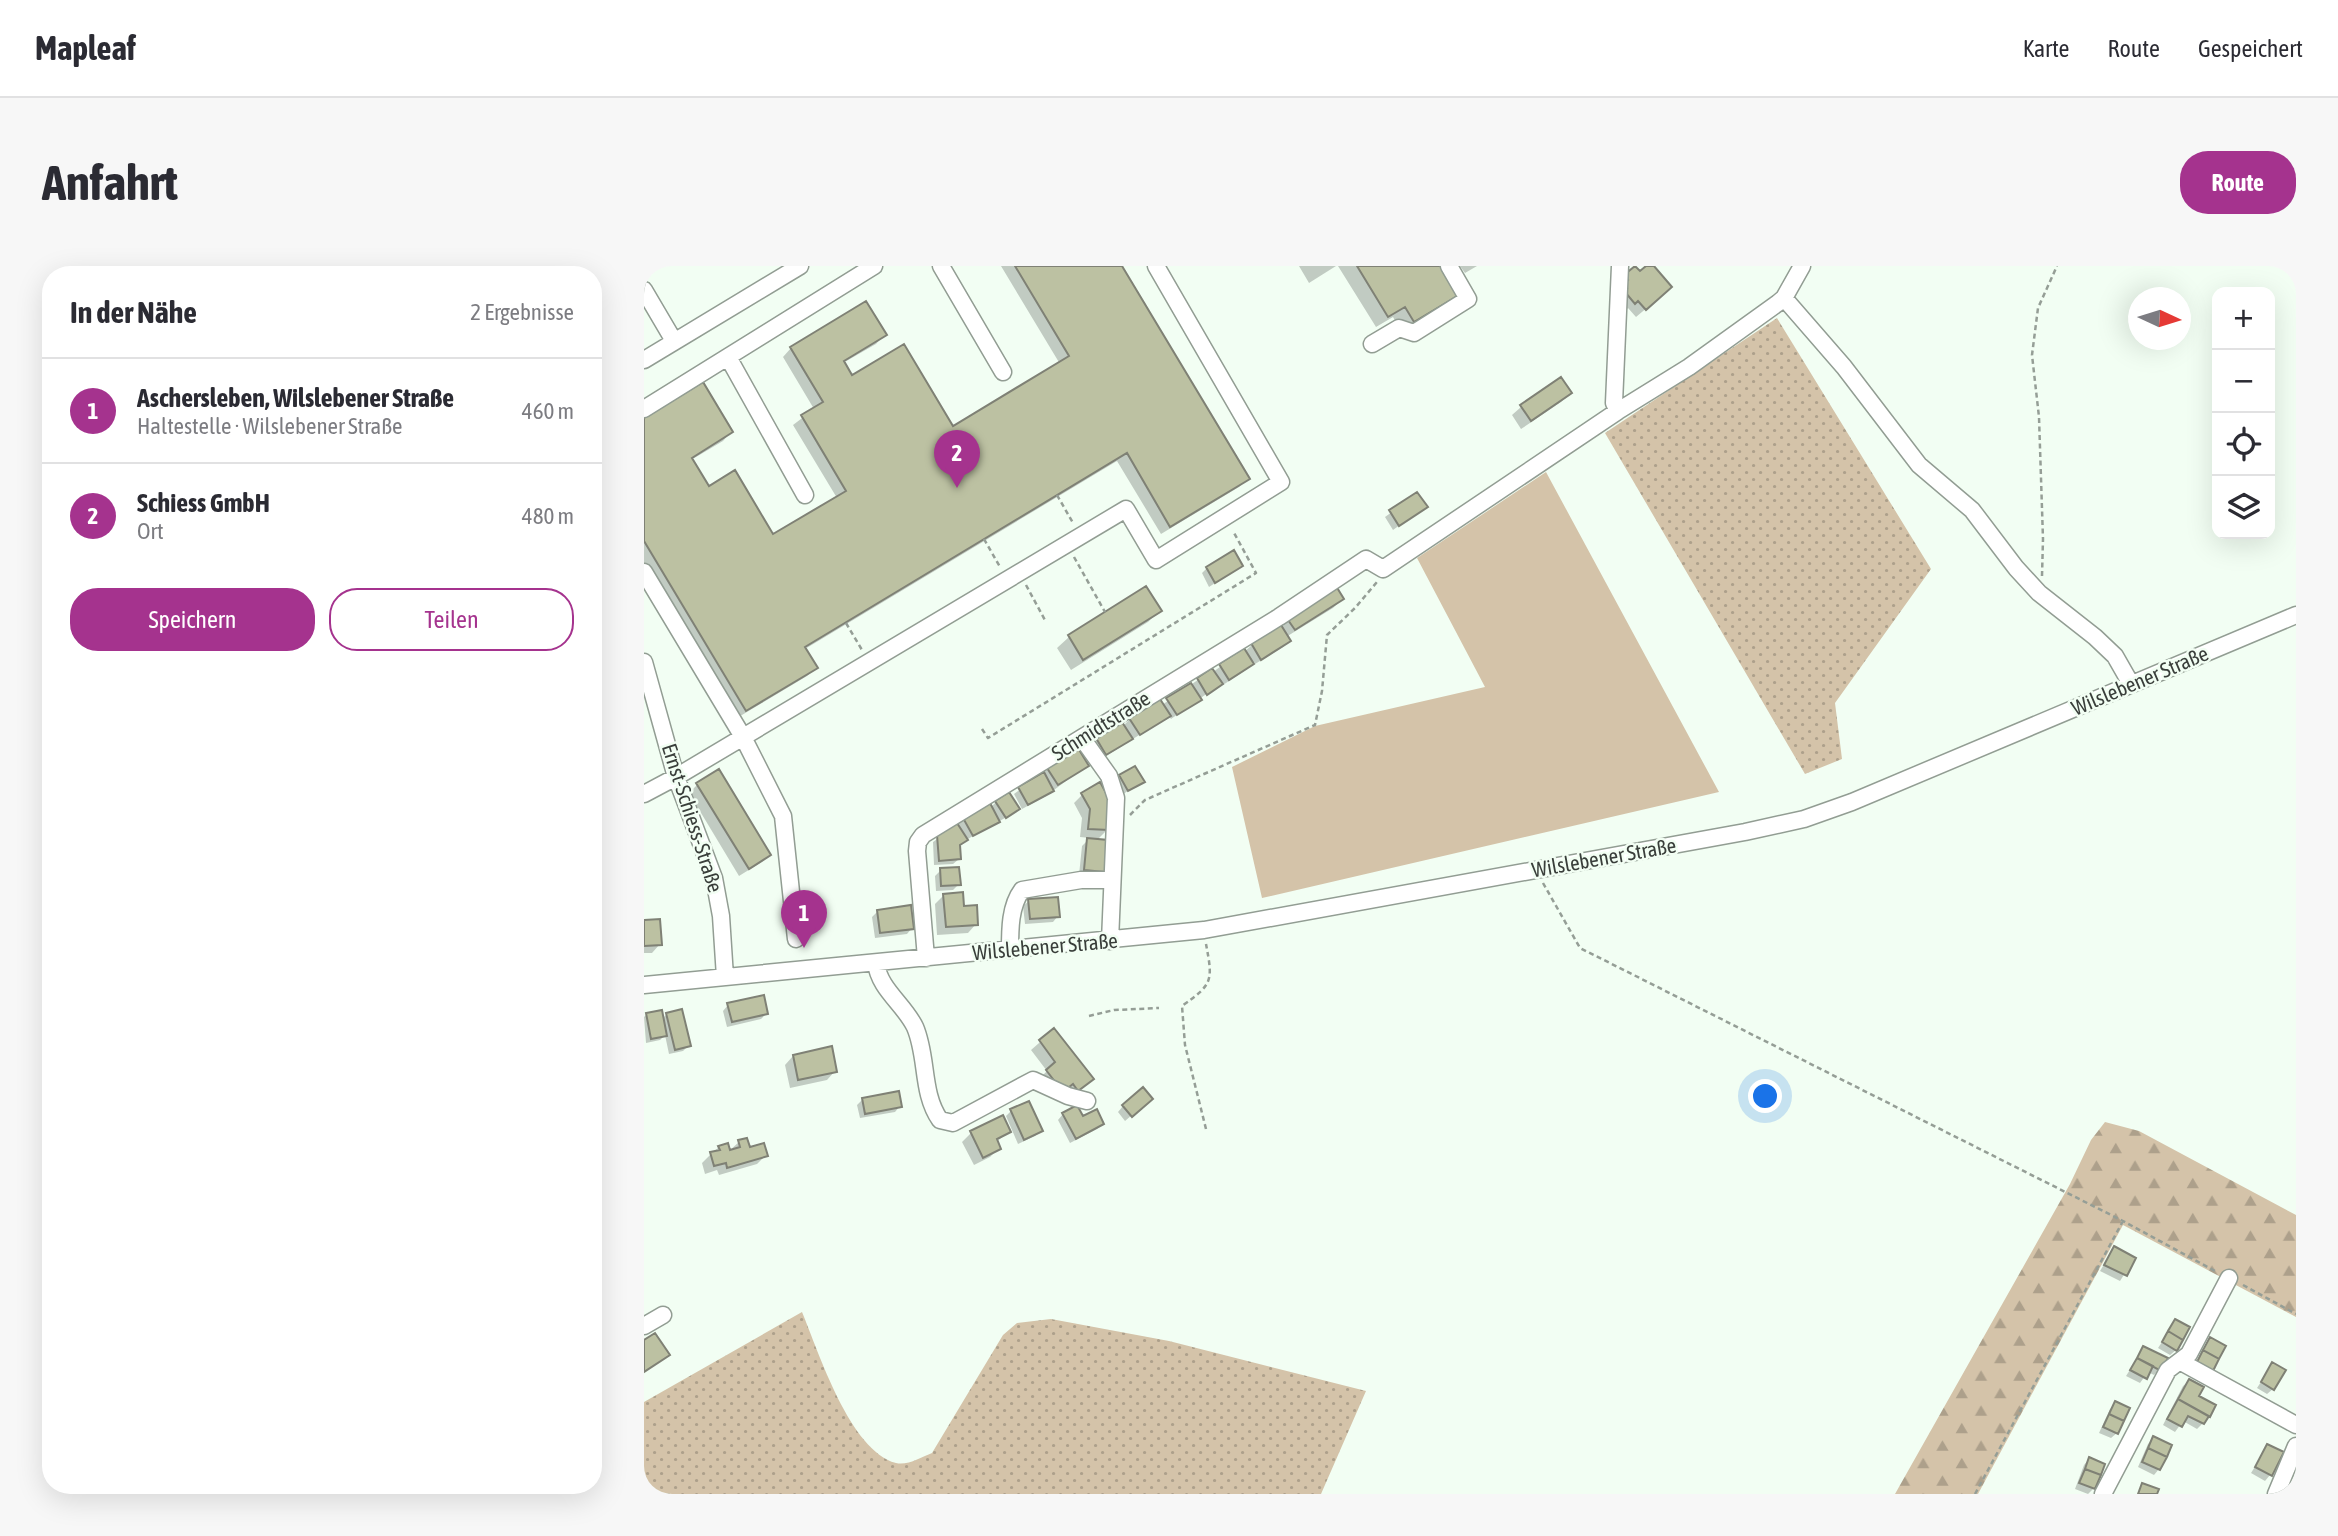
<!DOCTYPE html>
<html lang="de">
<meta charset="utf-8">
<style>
:root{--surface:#fff;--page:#f7f7f7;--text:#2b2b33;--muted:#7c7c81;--line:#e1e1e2;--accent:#a5338e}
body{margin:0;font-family:"Asap Condensed",sans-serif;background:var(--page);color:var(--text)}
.controls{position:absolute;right:21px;top:21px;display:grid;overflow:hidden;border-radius:14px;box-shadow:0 7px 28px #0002}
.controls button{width:63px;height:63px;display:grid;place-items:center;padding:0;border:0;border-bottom:2px solid var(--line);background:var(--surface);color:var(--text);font:35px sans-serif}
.compass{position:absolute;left:1484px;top:21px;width:63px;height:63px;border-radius:50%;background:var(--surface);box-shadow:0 7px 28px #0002;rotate:94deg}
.you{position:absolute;left:1122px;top:831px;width:24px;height:24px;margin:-18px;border:5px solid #fff;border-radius:50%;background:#1a73e8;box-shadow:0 0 0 10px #1a73e833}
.badge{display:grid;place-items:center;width:46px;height:46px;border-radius:50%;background:var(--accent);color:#fff;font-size:23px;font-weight:700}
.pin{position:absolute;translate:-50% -58px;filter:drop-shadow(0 2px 4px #0008)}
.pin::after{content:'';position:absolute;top:37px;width:24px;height:21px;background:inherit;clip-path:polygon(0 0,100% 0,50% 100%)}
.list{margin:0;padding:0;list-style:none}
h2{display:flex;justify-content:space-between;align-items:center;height:91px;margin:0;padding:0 28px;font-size:30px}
h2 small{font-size:23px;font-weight:400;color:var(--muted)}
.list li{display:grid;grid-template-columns:46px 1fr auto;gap:21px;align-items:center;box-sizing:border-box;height:105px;padding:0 28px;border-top:2px solid var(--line)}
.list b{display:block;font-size:26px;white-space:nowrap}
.list p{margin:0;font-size:23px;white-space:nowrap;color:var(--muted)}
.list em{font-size:23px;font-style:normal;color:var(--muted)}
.actions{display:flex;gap:14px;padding:21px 28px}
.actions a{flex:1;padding:16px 0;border:2px solid var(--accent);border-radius:28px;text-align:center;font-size:24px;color:var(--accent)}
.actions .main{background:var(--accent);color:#fff}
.icon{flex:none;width:38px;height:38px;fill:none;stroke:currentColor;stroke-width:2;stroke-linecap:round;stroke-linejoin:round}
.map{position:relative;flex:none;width:1652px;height:1228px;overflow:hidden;border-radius:28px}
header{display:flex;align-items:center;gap:42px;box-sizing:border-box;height:98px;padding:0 35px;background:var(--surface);border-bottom:2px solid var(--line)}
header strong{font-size:33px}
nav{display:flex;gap:38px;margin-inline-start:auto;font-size:24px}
.intro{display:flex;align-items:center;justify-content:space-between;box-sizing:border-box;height:168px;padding:0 42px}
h1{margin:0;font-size:49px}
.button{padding:18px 32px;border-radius:28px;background:var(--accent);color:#fff;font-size:24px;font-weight:700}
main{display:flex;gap:42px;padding:0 42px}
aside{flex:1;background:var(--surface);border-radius:28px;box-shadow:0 7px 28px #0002}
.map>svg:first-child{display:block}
.grass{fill:url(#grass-dots)}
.forest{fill:url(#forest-firs)}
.garden{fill:#d4c3a9}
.shadow{fill:#0003}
.building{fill:#bcc1a2;stroke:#7f8175;stroke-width:2}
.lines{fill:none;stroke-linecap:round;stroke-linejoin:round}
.minor-casing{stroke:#929d93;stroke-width:19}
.path{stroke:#959e96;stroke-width:2.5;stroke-dasharray:5 3.5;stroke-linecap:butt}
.minor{stroke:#fff;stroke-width:16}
.labels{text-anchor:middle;stroke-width:5;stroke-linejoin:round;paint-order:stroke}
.street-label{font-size:21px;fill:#393e3a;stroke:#f2fef3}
</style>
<header>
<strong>Mapleaf</strong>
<nav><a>Karte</a><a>Route</a><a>Gespeichert</a></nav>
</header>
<div class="intro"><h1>Anfahrt</h1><a class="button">Route</a></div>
<main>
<aside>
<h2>In der Nähe<small>2 Ergebnisse</small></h2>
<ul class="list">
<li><span class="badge">1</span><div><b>Aschersleben, Wilslebener Straße</b><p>Haltestelle · Wilslebener Straße</p></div><em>460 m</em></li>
<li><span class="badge">2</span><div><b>Schiess GmbH</b><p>Ort</p></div><em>480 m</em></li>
</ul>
<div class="actions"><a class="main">Speichern</a><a>Teilen</a></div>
</aside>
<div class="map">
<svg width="1652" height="1228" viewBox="0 0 1652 1228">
<defs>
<pattern id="grass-dots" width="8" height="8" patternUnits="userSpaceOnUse" patternTransform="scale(1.75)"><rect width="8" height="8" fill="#d4c3a9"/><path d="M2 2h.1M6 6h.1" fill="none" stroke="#ada08b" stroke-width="1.8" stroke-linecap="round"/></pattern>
<pattern id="forest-firs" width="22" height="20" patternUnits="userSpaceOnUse" patternTransform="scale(1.75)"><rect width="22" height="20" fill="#d4c3a9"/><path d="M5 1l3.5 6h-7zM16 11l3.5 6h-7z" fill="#ada08b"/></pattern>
</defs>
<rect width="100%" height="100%" fill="#f2fef3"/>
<path class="grass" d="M1133,52L1287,303L1191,437L1198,493L1161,508L961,167Z
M158,1046C175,1087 206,1185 252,1197C263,1200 278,1191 288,1187L359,1069L373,1057L407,1053L525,1075L722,1125L677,1228H0V1136Z"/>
<path class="forest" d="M1461,856L1495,865L1652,949V1051L1479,959L1334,1228H1251L1426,918L1447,874Z"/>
<path class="garden" d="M902,206L1075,526L618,632L588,501L671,460L841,421L773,292Z"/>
<path class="shadow" d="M357,0H476L604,212L595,221L517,268L473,195L161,383L172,402L163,410L93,452L0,297V154L87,166L79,175L47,194L64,222L129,271L193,232L149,159L170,143L139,91L147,82L240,69L232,78L199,97L208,112L308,163L416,98Z
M655,0H692L665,17Z
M694,0H795L812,29L800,41L758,67L749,51L732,61Z
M816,0H833L821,7Z
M1004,0H1008L1017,30L992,51L984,42L981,45L982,10L996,7Z
M917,114L926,127L917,136L877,163L868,149L877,141Z
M773,228L781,241L749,264L741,251Z
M597,300L565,321L558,307L563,302Z
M698,333L689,342L642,371L645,375L639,381L611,398L610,396L603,403L579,419L578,417L527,453L525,450L456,494L447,479L453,473L478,458L479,460L486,453L518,439L568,404L569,406L599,384L600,386L608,379L635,362L643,352Z
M515,345L504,356L427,404L413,382L425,371Z
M442,500L402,530L378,543L370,528L404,503Z
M476,510L498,515L478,529L471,516Z
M53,519L125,589L116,597L95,610L45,527Z
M439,528L463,564L452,575L459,605L454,611L435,609L438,580L446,572L436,571L438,552L430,537Z
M352,536L368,548L322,574L314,581L315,593L309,598L290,599L289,576L320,553L345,540L346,542Z
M297,604L315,618L309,624L292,625L291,610Z
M299,630L318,642L332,658L324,667L293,669L291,638Z
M385,635L414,650L409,656L381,658L379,640Z
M234,645L268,662L263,668L231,672L228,651Z
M0,656L16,678L8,687H0Z
M84,739L123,747L117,753L83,761L79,745Z
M3,748L18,753L23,748L45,779L39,785L25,788L21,769L16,774L2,777L0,751Z
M410,764L447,813L425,832L419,825L409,833L394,814L403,805L387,784Z
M149,790L191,805L183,814L146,822L141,799Z
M219,833L256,840L251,846L216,852L213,839Z
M501,838L481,855L474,846L479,840Z
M367,845L397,865L391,870L374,878L362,850Z
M419,848L438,853L458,858L453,863L426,877L414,854Z
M358,852L365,866L352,876L355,882L346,891L330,899L318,876L327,867Z
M95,876L105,884L122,889L113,898L75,909L73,904L61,908L58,897L67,888L75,881L85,885Z
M1470,982L1490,993L1476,1015L1456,1005Z
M1532,1055V1084L1526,1089L1514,1082Z
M1500,1082L1516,1103L1510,1109L1504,1106L1496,1117L1482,1110Z
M1628,1099L1629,1123L1623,1128L1613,1122Z
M1545,1115L1552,1131L1559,1157L1553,1163L1539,1155L1531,1166L1519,1159L1539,1120Z
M1472,1138L1473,1167L1467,1172L1455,1167L1466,1143Z
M1510,1172L1515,1203L1510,1209L1494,1201L1504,1178Z
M1624,1180L1638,1187L1626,1209L1621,1215L1607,1207Z
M1445,1193L1450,1222L1444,1228L1431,1223L1440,1199Z"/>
<path class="building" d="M371,0H478L606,213L526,261L483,187L161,381L174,402L102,445L0,275V152L59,116L89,166L48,192L65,220L91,204L129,268L202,225L157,149L179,136L146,81L222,35L243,69L200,95L208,109L260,78L309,160L425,90Z
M713,0H797L815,29L770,56L761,41L744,51Z
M991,0L996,5L1002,0H1010L1028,21L1002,44L994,35L991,38L981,26L983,23L979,19L984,14L980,9Z
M917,111L928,127L887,155L876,139Z
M773,226L784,241L755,260L745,244Z
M590,284L599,300L571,317L562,301Z
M502,320L518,345L439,394L424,369Z
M692,320L700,333L651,364L642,351Z
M637,359L647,375L617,394L607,377Z
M600,382L610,398L585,414L575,398Z
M568,402L579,418L563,429L553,412Z
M547,417L558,434L533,449L522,432Z
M516,433L527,450L496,469L485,452Z
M478,456L489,473L462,489L452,472Z
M434,482L445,500L414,519L403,502Z
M491,500L501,516L484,525L475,509Z
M75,503L127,589L105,603L52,517Z
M400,506L410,525L384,539L374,521Z
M456,516L467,536L465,564L444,563L446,543L437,527Z
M365,526L376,543L362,552L351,535Z
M346,537L356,556L329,570L319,552Z
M313,557L324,574L316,579L317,593L295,595L293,569Z
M443,572L464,574L461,606L440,604Z
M315,601L317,619L297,620L296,602Z
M319,626L320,640L333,639L334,659L302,661L299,628Z
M414,631L416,651L386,653L384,633Z
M267,639L270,663L236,667L233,644Z
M16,653L18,679L0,680V654Z
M120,729L124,748L88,756L83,737Z
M38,743L47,780L31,784L22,747Z
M18,744L23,770L7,773L2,747Z
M410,762L450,813L434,825L429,818L419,826L402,804L411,796L395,774Z
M188,780L193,806L154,814L149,789Z
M499,821L509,833L488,851L478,839Z
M255,825L258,841L221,848L218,832Z
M385,835L399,865L380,874L366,843Z
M433,839L439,850L453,843L460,858L432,873L418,847Z
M359,849L367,866L353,873L357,883L339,892L326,865Z
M103,872L106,881L120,877L124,890L83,902L82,897L70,900L66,886L76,884L74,880L84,877L86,884L96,881L94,874Z
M1470,980L1492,992L1483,1010L1460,999Z
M1531,1053L1546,1061L1539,1074L1524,1065Z
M1524,1065L1539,1074L1533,1085L1518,1076Z
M11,1067L26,1089L0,1106V1074Z
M1566,1071L1582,1080L1575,1093L1559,1084Z
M1499,1080L1524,1092L1517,1105L1493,1092Z
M1559,1084L1575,1093L1569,1105L1553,1096Z
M1493,1092L1509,1100L1503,1113L1486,1104Z
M1628,1096L1642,1104L1630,1124L1617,1116Z
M1545,1113L1560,1121L1555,1130L1572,1139L1566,1151L1534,1133Z
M1534,1133L1565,1150L1560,1158L1544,1150L1538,1161L1523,1153Z
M1471,1135L1486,1142L1480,1155L1465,1148Z
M1465,1148L1480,1155L1474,1168L1459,1161Z
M1509,1170L1528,1179L1523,1191L1504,1182Z
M1623,1178L1640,1186L1628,1210L1611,1201Z
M1504,1182L1523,1191L1516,1204L1498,1196Z
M1445,1191L1461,1198L1457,1209L1441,1203Z
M1441,1203L1457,1209L1451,1223L1435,1217Z
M1498,1217L1515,1223L1513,1228H1494Z"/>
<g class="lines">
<g class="minor-casing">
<path id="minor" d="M297,0L359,106
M0,24L30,75
M1140,32L1200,101L1275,199L1328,244L1372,302L1395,327L1451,371L1471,390L1487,418
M728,78L755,62L770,67L824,33L805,0
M84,91L161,229
M0,94L156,0
M0,143L230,0
M974,145L970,137L976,0
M0,306L99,471L139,550L152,673
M0,396L32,511L70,612L77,650L81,711
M438,472L465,510L472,532L466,675
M0,528L32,511L482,243L512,294L637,216L512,0
M366,684C366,663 366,640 378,624L437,614H467
M282,692L273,585L274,576L279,569L635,351L722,293L739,303L974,145L1045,101L1134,37L1140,32L1158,0
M232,697C235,723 260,738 271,761C284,791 277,827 296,854L309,857L389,814L424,830L443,835
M0,719L560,664L1101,566L1160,553L1208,536L1652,349
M0,1060L19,1049
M1537,1096L1652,1159
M1459,1228L1524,1104L1545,1088L1585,1012
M1632,1228L1652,1180"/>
</g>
<path class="path" d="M413,229L429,257
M340,273L356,301
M430,291L461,346
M1398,310L1399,273L1395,151L1388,89L1394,42L1413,0
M382,319L402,356
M202,357L218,384
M338,463L344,472L612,307L589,265
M486,549L501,534L671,459L678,425L683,369L711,342L733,316
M899,617L936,682L1479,955L1571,1005
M445,750L470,744L515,742
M562,863L541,779L538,740C569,718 569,715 562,678
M1599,1019L1652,1048
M1331,1228L1479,955"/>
<use href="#minor" class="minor"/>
</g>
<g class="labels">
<g class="street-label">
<text transform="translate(1496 415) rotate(-23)" y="7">Wilslebener Straße</text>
<text transform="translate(457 460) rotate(-32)" y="7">Schmidtstraße</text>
<text transform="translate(48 552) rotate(72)" y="7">Ernst-Schiess-Straße</text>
<text transform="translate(960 592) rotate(-10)" y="7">Wilslebener Straße</text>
<text transform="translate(401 681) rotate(-5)" y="7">Wilslebener Straße</text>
</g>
</g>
</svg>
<div class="controls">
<button>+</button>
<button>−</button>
<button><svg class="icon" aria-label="locate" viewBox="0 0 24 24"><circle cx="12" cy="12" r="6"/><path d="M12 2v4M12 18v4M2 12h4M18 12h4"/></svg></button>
<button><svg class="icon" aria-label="layers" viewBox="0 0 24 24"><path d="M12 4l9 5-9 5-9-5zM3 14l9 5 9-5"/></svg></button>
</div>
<svg class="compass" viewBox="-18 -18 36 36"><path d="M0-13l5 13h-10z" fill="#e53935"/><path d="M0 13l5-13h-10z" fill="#7c7c81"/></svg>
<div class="you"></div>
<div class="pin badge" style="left:160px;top:682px">1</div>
<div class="pin badge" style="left:313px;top:222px">2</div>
</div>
</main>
